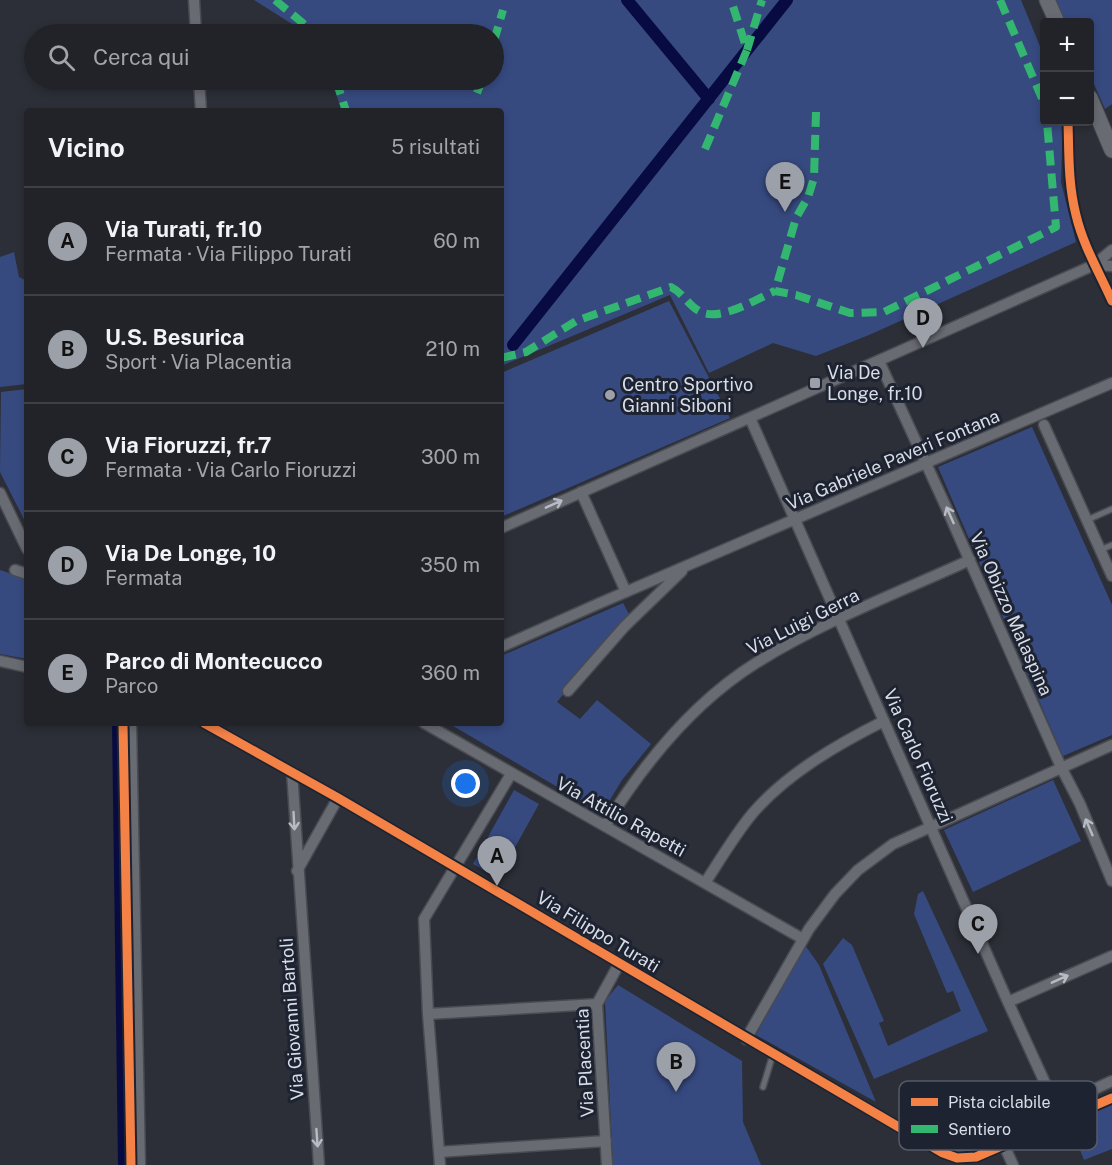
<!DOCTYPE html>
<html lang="it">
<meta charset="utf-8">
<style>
:root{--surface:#212329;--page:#2d2f35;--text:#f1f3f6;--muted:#a2a4a8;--line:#3e4046;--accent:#9ca0a9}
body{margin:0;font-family:"Public Sans",sans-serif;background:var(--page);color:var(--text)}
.controls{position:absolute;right:18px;top:18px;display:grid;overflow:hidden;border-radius:6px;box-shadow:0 3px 9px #0003}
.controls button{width:54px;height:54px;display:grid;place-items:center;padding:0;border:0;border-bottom:2px solid var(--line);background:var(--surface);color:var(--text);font:30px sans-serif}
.you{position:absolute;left:466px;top:784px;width:21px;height:21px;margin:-15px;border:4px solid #fff;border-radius:50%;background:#1a73e8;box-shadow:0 0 0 9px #1a73e833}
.badge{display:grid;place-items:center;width:39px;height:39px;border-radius:50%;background:var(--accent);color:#111;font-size:20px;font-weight:700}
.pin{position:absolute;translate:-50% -50px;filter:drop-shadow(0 2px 3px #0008)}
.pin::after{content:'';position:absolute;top:32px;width:21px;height:18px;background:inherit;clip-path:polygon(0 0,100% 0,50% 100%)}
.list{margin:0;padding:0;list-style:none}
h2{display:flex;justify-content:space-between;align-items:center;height:78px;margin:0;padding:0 24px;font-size:26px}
h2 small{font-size:20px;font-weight:400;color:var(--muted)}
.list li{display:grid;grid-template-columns:39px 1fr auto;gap:18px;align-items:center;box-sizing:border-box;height:108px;padding:0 24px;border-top:2px solid var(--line)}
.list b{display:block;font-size:22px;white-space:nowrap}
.list p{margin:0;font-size:20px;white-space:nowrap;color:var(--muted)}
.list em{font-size:20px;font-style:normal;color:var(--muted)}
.icon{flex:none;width:33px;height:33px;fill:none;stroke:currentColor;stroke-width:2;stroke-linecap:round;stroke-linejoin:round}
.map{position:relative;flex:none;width:1112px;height:1165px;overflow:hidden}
.search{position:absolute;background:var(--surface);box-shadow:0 3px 9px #0003;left:24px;top:24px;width:480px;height:66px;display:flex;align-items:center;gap:15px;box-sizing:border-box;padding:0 21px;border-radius:33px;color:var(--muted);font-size:22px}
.panel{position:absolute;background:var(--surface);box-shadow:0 3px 9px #0003;left:24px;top:108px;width:480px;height:618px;border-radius:6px}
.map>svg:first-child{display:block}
.green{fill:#374a80}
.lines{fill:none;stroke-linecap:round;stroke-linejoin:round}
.canal{stroke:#080b42;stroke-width:12}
.lane-casing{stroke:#494b52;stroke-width:8}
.street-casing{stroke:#494b52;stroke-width:13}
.secondary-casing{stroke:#494b52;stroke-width:17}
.lane{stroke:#686b72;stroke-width:5}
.street{stroke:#686b72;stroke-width:10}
.secondary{stroke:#686b72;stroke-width:15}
.quiet{stroke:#33b770;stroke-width:8;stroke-dasharray:15 8;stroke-linecap:butt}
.cycleway-casing{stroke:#1d2331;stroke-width:13}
.cycleway{stroke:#f48246;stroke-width:9}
.oneway{stroke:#b7bbc4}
.poi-dot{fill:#9ca0a9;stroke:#1d2331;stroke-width:2}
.labels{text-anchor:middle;stroke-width:6;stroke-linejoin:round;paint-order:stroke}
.poi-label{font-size:18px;fill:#d9dde7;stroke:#1d2331;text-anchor:start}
.street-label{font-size:18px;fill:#d9dde7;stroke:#1d2331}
.key{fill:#1d2331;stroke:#555b68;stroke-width:1.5}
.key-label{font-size:16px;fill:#d9dde7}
</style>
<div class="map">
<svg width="1112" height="1165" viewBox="0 0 1112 1165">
<rect width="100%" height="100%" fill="#2c2f37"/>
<path class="green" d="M254,0H1021L1044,56V122H1063L1061,182L1076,242L869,335L816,356L773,343L709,373L670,295L501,366V111H342L331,80H494V34H308Z
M1056,0H1112V104L1105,109L1090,75V22H1066Z
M14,252L19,277L27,281V384L0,387V257Z
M669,301L730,418L501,517V373Z
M27,389V525L0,472L1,392Z
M1032,427L1112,605V735L1063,756L938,467Z
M0,570L27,579V659L0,654Z
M623,603L629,614L557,702L580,719L597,700L651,744L622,780L602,813L448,723H501V656Z
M1053,780L1081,841L973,892L944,830Z
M514,790L539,804L498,878L473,864Z
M923,891L988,1031L874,1079L823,964L843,938L852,945L884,1021L879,1023L888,1046L961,1011L953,991L947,993L914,914L918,894Z
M805,945L819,965L876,1102L756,1035Z
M618,985L742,1061L743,1122L761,1165H613L605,1001Z
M1112,1098V1149L1084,1160L1067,1117Z"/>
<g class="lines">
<path class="canal" d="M627,0L709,99
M513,345L787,0
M118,723L124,1165"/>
<g class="lane-casing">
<path id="lane" d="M1087,520L1112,509
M1100,550L1112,545
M763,1087L773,1054"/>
</g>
<g class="street-casing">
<path id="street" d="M194,0L196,34
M199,80L201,111
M1094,265L1112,266
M879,361L946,507L1061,767L1080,804L1112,881
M750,418L1008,1002L1062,1120
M1044,425L1112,576
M581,492L626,592
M0,493L27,549
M501,528L1094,265L1112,250
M15,570L27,574
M501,647L600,603L1112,383
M0,661L27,667
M568,691L625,626L682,571
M131,723L140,1165
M204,723L338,798L943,1153L957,1158L976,1157L1112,1098
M424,723L803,939
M292,772L319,1165
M605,826C644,763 692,703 756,663C821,622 900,592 970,560
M297,871L338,798
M705,883C720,860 734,836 752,814C786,774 838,744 884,721
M1008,1002L1112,956
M428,1014L597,1004
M746,1039L809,929L835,894L858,870L893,844L1112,745
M1002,1141L1013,1165
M439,1152L606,1141
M943,1153L970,1146L1112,1081
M440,1165L428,1014L424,919L511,774
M607,1165L597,1004L619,964"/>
</g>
<g class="secondary-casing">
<path id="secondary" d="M1047,0L1057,22
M1090,98L1112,150"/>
</g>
<use href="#lane" class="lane"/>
<use href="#street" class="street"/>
<use href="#secondary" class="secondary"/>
<path class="quiet" d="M275,0L316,34
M1000,0L1044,103
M494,41L503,10
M747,50L762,0
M336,80L346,111
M477,93L482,80
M816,112L814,178L808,197L796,218L775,291L796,295L850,313L884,312L1056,227L1047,122
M705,149L747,50L731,0
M501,358L526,352L576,321L671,287C683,293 688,305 699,311C719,323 756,299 775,291"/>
<g class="cycleway-casing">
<path id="cycleway" d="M1068,122C1069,153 1068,184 1076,215C1083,245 1099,272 1112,301
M123,723L131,1165
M204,723L338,798L943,1153L957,1158L976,1157L1112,1098"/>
</g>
<use href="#cycleway" class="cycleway"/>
</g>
<defs><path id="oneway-shaft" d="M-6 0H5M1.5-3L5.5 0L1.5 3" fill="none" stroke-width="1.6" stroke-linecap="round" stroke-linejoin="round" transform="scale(1.5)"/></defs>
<g class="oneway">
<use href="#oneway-shaft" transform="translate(554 504) rotate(-24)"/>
<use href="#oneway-shaft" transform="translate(950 515) rotate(-114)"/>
<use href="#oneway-shaft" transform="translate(294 821) rotate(87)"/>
<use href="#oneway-shaft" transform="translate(1089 827) rotate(-113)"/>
<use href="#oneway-shaft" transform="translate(1060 979) rotate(-24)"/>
<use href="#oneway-shaft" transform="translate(317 1138) rotate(86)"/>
</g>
<g class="poi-dot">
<rect x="809" y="377" width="12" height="12" rx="3"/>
<circle cx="610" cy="395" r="6"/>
</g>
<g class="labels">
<g class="poi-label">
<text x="827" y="379">Via De<tspan x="827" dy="21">Longe, fr.10</tspan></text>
<text x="622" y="391">Centro Sportivo<tspan x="622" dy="21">Gianni Siboni</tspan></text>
</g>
<g class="street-label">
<text transform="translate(893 460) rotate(-23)" y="6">Via Gabriele Paveri Fontana</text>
<text transform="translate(1011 614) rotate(66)" y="6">Via Obizzo Malaspina</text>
<text transform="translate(803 622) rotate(-27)" y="6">Via Luigi Gerra</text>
<text transform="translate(918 756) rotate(66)" y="6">Via Carlo Fioruzzi</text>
<text transform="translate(621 817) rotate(29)" y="6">Via Attilio Rapetti</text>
<text transform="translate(598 932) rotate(31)" y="6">Via Filippo Turati</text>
<text transform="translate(292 1019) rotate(-94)" y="6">Via Giovanni Bartoli</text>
<text transform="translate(585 1063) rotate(-93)" y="6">Via Placentia</text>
</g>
</g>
<rect x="899" y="1081" width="198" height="69" rx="9" class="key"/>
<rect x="911" y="1098" width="27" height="8" fill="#f48246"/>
<rect x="911" y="1125" width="27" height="8" fill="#33b770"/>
<g class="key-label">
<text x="948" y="1108">Pista ciclabile</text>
<text x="948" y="1135">Sentiero</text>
</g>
</svg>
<div class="controls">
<button>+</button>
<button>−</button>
</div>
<div class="you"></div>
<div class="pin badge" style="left:497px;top:886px">A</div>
<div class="pin badge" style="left:676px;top:1092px">B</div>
<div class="pin badge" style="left:978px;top:954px">C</div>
<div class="pin badge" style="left:923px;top:348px">D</div>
<div class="pin badge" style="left:785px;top:212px">E</div>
<div class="search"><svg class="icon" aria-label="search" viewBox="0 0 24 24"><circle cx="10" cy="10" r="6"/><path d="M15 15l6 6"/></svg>Cerca qui</div>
<section class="panel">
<h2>Vicino<small>5 risultati</small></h2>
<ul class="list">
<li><span class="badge">A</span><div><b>Via Turati, fr.10</b><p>Fermata · Via Filippo Turati</p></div><em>60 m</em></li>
<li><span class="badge">B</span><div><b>U.S. Besurica</b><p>Sport · Via Placentia</p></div><em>210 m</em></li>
<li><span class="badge">C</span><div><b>Via Fioruzzi, fr.7</b><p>Fermata · Via Carlo Fioruzzi</p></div><em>300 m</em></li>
<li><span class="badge">D</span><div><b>Via De Longe, 10</b><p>Fermata</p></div><em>350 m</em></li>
<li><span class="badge">E</span><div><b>Parco di Montecucco</b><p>Parco</p></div><em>360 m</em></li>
</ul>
</section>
</div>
